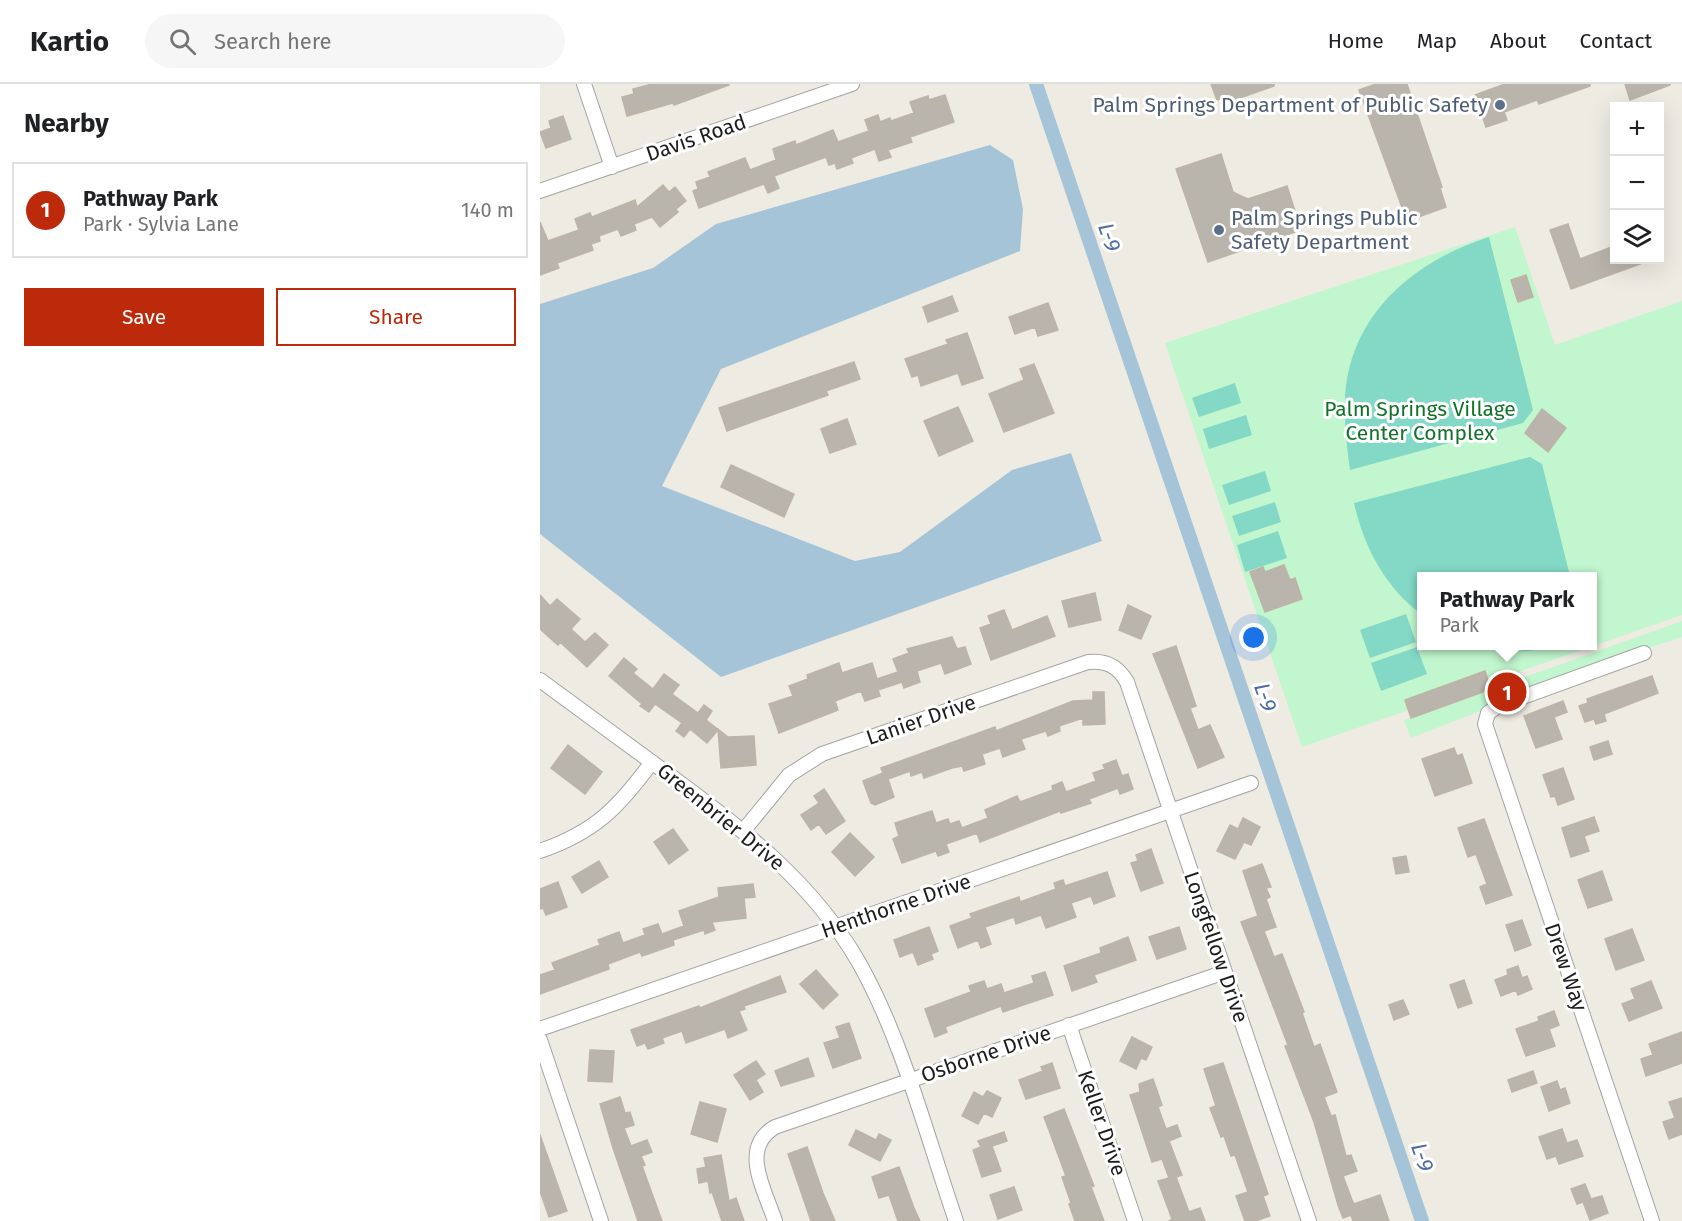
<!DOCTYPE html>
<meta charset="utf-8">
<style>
:root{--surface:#fff;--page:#f6f6f6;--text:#202124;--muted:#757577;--line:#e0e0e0;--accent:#bd2a0b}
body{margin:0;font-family:"Fira Sans",sans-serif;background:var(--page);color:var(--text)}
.controls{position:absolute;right:18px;top:18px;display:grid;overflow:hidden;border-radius:0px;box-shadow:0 6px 24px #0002}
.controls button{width:54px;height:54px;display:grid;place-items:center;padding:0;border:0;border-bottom:2px solid var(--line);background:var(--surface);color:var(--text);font:30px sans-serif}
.you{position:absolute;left:714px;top:554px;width:21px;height:21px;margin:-15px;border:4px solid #fff;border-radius:50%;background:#1a73e8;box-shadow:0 0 0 9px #1a73e833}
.badge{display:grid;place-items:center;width:39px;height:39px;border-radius:50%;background:var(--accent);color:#fff;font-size:20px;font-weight:700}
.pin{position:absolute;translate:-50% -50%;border:3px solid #fff;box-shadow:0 2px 6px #0006}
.popup{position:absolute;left:877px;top:488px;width:180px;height:78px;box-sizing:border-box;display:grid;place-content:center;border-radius:0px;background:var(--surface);filter:drop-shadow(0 2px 4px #0005);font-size:20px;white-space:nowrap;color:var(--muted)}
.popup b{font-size:22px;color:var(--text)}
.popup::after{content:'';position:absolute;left:50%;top:100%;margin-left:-12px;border:12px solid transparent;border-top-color:var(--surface)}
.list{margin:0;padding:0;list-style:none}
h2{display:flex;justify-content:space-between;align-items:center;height:78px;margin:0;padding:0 24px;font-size:26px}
h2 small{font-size:20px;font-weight:400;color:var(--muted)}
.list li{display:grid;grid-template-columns:39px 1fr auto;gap:18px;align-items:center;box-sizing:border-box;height:96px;margin:0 12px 12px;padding:0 12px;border:2px solid var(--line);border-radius:0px}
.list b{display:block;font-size:22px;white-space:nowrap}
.list p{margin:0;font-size:20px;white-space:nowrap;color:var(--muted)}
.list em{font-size:20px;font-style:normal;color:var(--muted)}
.actions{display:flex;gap:12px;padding:18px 24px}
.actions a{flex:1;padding:14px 0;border:2px solid var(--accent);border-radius:0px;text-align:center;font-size:21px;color:var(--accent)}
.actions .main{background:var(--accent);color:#fff}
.icon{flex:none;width:33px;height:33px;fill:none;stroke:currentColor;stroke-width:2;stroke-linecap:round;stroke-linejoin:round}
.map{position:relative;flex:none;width:1142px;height:1137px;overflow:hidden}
header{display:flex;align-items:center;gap:36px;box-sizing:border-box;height:84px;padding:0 30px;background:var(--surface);border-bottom:2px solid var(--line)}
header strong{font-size:28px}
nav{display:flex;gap:33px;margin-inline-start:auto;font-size:21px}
.search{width:420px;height:54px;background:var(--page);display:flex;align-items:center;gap:15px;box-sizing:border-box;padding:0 21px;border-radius:33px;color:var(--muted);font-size:22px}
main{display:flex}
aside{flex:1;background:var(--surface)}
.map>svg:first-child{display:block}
.park{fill:#c1f6ce;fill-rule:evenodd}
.pitch{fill:#84d8c6}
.water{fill:#a5c4d8}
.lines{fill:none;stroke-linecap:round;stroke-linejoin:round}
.canal{stroke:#a5c4d8;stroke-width:14}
.building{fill:#b9b4ac;stroke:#beb4a6;stroke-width:1.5}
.minor-casing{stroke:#a3a3a3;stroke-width:16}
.minor{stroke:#fff;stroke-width:14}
.service-dot{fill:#5c6f8a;stroke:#fff;stroke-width:2}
.labels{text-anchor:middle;stroke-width:6;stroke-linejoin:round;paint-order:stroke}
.service-label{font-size:21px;fill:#4e5e75;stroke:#fff;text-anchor:end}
.street-label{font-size:21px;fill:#1c1c1c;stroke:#fff}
.park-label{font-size:21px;fill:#11732a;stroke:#fff}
.water-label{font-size:22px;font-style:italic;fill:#4f6ba6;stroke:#fff}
</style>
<header>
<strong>Kartio</strong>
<div class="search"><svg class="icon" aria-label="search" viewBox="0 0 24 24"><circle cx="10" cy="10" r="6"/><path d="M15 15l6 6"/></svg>Search here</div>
<nav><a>Home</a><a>Map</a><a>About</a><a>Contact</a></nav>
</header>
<main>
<aside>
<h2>Nearby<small></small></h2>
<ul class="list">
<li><span class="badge">1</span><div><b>Pathway Park</b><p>Park · Sylvia Lane</p></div><em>140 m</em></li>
</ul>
<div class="actions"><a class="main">Save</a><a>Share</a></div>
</aside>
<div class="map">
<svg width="1142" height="1137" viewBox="0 0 1142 1137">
<rect width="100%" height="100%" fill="#edebe2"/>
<path class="park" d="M975,143L1015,261L1142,217V531L762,663L625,259ZM882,492H1052V562H882Z
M1142,537V553L1063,579L871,654L864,636Z"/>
<path class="pitch" d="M949,153L993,326L983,339L810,386C807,363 804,340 805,317C808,231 874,177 949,153Z
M695,299L701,319L659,333L652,314Z
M706,331L712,351L669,365L663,345Z
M990,373L1002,380L1030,492H882L881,530C845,503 824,463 814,419Z
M725,387L731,407L689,421L682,401Z
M735,418L741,438L699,452L692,432Z
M738,447L747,474L705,488L697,461Z
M866,530L876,558L830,574L820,546Z
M947,562H1030L986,567Z
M877,563L887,590L841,607L831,579Z"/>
<path class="water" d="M450,61L473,76L483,125L480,167L181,285L122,402L315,477L360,468L472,386L531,369L562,457L181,593L0,450V220L113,184L176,140Z"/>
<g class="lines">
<path class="canal" d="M496,0L882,1137"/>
</g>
<path class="building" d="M112,0H189V1L134,21L133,19L87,32L82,13L94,10L93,5Z
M671,0H734V2L691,17L689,11L677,16Z
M836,0H867L902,103L900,104L906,123L867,137L819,6Z
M965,0H1050V2L999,20L997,16L964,28L967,36L946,43L935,11Z
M1085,0H1130V1L1090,16Z
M405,11L414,38L370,53L372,58L348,66L351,73L339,77L335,65L311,74L313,79L297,85L295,79L289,81L286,73L234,92L239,104L228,109L224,100L159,124L153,107L158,105L156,98L170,93L168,88L205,74L210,86L236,76L233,65L255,57L256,61L293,46L298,58L329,47L325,36L338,31L340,38L350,34L351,37L374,29L370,18L388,12L389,16Z
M23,32L31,55L6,64L0,48L11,44L9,37Z
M681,70L693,108L701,112L708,115L747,102L761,146L668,178L636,85Z
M123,101L129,108L135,103L146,117L136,125L138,128L120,143L112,133L94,140L96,146L81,152L78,145L59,152L60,157L51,160L53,166L17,179L19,184L0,191V138L8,157L39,146L35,135L50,129L52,133L95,116L97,123Z
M1028,140L1040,175L1074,162V176L1108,177L1031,205L1010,146Z
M986,191L993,213L978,218L971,196Z
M412,212L418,227L388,238L383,223Z
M508,219L518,246L498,252L495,243L475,250L469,233Z
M427,249L443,294L422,301L418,289L381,302L378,291L372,293L365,275L408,260L406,256Z
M314,278L320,295L286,307L288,311L187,347L179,324Z
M494,280L514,329L464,348L449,310L484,296L480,285Z
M418,323L433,357L399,372L384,337Z
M1002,325L1026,344L1008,368L985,349Z
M307,335L316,360L290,369L281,345Z
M191,381L254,410L244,433L181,403Z
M744,481L750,496L755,494L762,515L725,528L710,488L723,483L725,488Z
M555,509L561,536L529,543L522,517Z
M0,511L10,522L17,515L40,535L31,545L45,558L55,549L68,561L47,583L20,558L18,561L0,545Z
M588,521L611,532L601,555L579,546Z
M464,526L472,546L507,532L515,552L451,576L440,544L451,540L448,532Z
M412,553L417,565L425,563L431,580L405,590L401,579L377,587L380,598L364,604L362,598L338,606L340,612L325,617L321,607L295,617L298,626L239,649L229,620L253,612L249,602L268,595L267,591L299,579L302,589L332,579L337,595L358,588L353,575L369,569L367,565Z
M636,562L656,622L650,624L658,646L670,641L684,673L658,684L613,570Z
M84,574L97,585L93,589L113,605L124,590L139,601L132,610L158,629L164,621L172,627L166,636L188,653L214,652L216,681L181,684L178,646L167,659L150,645L144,653L136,647L142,639L115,620L109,628L100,622L102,620L69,592Z
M945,587L951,605L871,634L865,616Z
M1112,592L1118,609L1064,630L1066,637L1056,640L1054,635L1045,638L1039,622L1048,619L1047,615Z
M553,608H564L565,640L543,641V634L519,642L520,647L508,652L506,647L481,655L485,665L463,673L460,664L442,670L445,680L424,687L422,682L412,684L384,694L382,688L371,692L370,687L348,695L354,713L335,721L331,719L323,697L343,689L341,684L455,643L456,647L533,617L553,616Z
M1023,617L1027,628L1014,633L1022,655L996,664L984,632Z
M1068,657L1072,670L1054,676L1050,663Z
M28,661L62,688L45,710L11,684Z
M914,664L917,672L922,670L932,699L895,712L882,675Z
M576,676L582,692L588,690L593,705L580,710L578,704L549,715L551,719L521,729L520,727L440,758L437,749L406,760L409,768L398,772L396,767L362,779L353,755L359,752L355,739L392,727L396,739L408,735L410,740L419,737L422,744L448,734L445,726L477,712L480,718L513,706L512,702L522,698L526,708L556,697L553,689L565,685L563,681Z
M1023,684L1034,715L1018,721L1015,712L1011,713L1003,691Z
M284,705L305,737L286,750L279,740L271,746L261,731L279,719L274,712Z
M1054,733L1059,747L1044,752L1049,767L1031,773L1022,744Z
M703,734L720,743L711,761L704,758L695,775L677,767L690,741L698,745Z
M944,735L972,811L946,820L940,803L947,800L936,770L928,773L918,744Z
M133,745L148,766L129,780L114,758Z
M310,749L334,773L315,792L292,768Z
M611,765L623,799L601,807L591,779L598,777L596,771Z
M866,772L869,788L856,790L853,774Z
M59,777L68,793L42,809L32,793Z
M722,780L731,803L726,804L730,813L726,815L736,843L724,847L734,873L742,870L764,928L762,929L774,963L780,960L797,1008L784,1013L791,1032L795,1031L806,1072L811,1071L817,1087L803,1092L812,1116L814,1120L840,1111L849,1137H813L811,1131L803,1134L798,1121L774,1038L745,962L748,961L701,838L718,832L703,787Z
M1062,787L1072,816L1048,824L1038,796Z
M567,788L575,812L554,820L551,812L531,819L536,833L506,844L501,831L476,840L474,833L445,843L451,860L441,864L438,856L418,864L410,842L432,834L430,830L479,813L480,818L516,805L514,799L523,796L525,802Z
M18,798L27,823L6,831L3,824L0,825V805Z
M213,800L215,813L204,814L206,834L172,838L175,846L165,850L164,846L133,856L134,861L102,872L100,868L68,880L69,885L0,910V891L15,886L12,879L60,861L58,856L79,848L83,859L105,851L103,845L118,840L122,850L144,842L139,827L179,813L178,804Z
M982,836L991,861L975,867L966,841Z
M389,843L398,867L391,870L393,875L378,881L373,868L360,873L354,856Z
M639,843L646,865L617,875L609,853Z
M1092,845L1104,876L1076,886L1065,855Z
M588,853L596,876L554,891L557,898L532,907L524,882L561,869L560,864Z
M978,882L982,894L987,892L992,905L978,911L976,906L961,912L955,896L968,891L967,886Z
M276,886L298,911L283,925L260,900Z
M505,888L513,911L463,928L461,922L405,943L407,948L395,953L385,925L431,908L429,902L444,897L447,905L461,900L464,909L494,899L492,892Z
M240,892L246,908L204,922L205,925L199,927L207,946L188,954L185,945L146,959L142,947L122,954L124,959L108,965L105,959L97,962L91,946L159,922L160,924Z
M924,896L932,919L918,924L910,901Z
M1111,897L1122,924L1089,937L1082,920L1095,915L1091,905Z
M863,916L869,930L854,936L849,921Z
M1014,927L1019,941L1009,945L1015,962L986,972L976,945L999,937L998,933Z
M309,939L321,974L293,984L284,959L300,954L296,943Z
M1142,948V979L1106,992L1101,975L1113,971L1109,960Z
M592,953L612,963L606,976L601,974L596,985L580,977Z
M50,966L74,967L72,998L48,997Z
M268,974L274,992L241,1002L235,987Z
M216,977L225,990L216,996L223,1008L210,1016L194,991Z
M512,979L520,1004L486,1015L479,996L503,987L501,983Z
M683,979L728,1110L723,1112L730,1132L715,1137H705L696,1112L708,1108L695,1071L691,1072L684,1052L681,1053L670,1024L676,1022L664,985Z
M993,987L997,999L972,1008L968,996Z
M613,995L622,1021L618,1023L626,1045L637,1041L641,1052L629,1057L642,1091L636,1093L649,1128L660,1124L665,1137H629L632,1135L618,1097L629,1094L622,1075L612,1078L590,1011L600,1008L599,1000Z
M1017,997L1020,1006L1025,1004L1030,1019L1009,1027L1001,1003Z
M447,1007L461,1014L452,1033L444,1029L438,1040L422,1032L434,1008L443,1013Z
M80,1013L85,1029L90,1028L94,1041L84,1044L91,1062L107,1056L112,1068L101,1072L105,1081L102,1082L122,1137H98L73,1064L60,1020Z
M1142,1014V1050L1129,1055L1123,1038L1135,1034L1129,1018Z
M160,1018L186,1025L177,1058L151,1050Z
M524,1025L554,1102L551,1103L564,1137H535L529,1120L531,1119L522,1093L526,1092L504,1033Z
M1022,1045L1027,1059L1037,1056L1043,1072L1019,1080L1016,1072L1007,1075L999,1053Z
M316,1046L336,1056L339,1050L351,1056L340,1077L309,1061Z
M464,1048L467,1057L452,1062L461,1087L442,1093L433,1066L441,1063L438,1057Z
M0,1051L27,1127L9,1133L0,1107Z
M267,1063L283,1109L295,1137H271L248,1070Z
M181,1071L189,1117L196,1114L204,1137H182L172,1108L170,1109L168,1097L159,1099L157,1085L166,1083L164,1074Z
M359,1083L374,1124L380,1137H358L349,1111L339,1114L332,1093Z
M1045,1100L1051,1115L1062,1112L1068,1129L1050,1136L1043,1118L1037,1120L1031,1105Z
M474,1103L482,1126L458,1135L450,1111Z"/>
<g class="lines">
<g class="minor-casing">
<path id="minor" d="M44,0L72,83
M0,107L312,0
M1104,569L958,622L948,629L945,640L1112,1137
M0,596C44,628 88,661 132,693C204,746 272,798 318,877C362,954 387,1053 416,1137
M204,746L249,691L282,670L548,578C566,576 578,582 587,598L769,1137
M0,767C55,748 78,724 112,678
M529,941L595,1137
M0,945L711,699
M0,956L61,1137
M235,1137C225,1106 199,1064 235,1043L685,888"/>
</g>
<use href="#minor" class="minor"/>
</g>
<g class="service-dot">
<circle cx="960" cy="21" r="6"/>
<circle cx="679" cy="146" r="6"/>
</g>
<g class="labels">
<g class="service-label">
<text x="948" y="28">Palm Springs Department of Public Safety</text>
<text x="691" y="141" text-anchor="start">Palm Springs Public<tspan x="691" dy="24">Safety Department</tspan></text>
</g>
<g class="street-label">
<text transform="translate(156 54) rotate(-19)" y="7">Davis Road</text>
<text transform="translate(381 636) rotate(-19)" y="7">Lanier Drive</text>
<text transform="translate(181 733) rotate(39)" y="7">Greenbrier Drive</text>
<text transform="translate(356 822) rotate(-19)" y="7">Henthorne Drive</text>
<text transform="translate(676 863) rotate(71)" y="7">Longfellow Drive</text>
<text transform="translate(1026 883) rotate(71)" y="7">Drew Way</text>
<text transform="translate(446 970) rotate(-19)" y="7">Osborne Drive</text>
<text transform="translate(562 1039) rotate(71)" y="7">Keller Drive</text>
</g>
<g class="park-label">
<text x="880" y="332">Palm Springs Village<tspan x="880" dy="24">Center Complex</tspan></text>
</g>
<g class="water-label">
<text transform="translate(570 153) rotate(71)" y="8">L-9</text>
<text transform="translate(726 613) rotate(71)" y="8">L-9</text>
<text transform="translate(883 1073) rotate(71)" y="8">L-9</text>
</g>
</g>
</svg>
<div class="controls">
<button>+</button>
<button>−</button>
<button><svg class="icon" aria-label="layers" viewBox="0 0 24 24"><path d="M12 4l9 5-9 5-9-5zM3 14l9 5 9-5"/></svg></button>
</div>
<div class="you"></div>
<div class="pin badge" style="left:967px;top:608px">1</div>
<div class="popup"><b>Pathway Park</b>Park</div>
</div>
</main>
